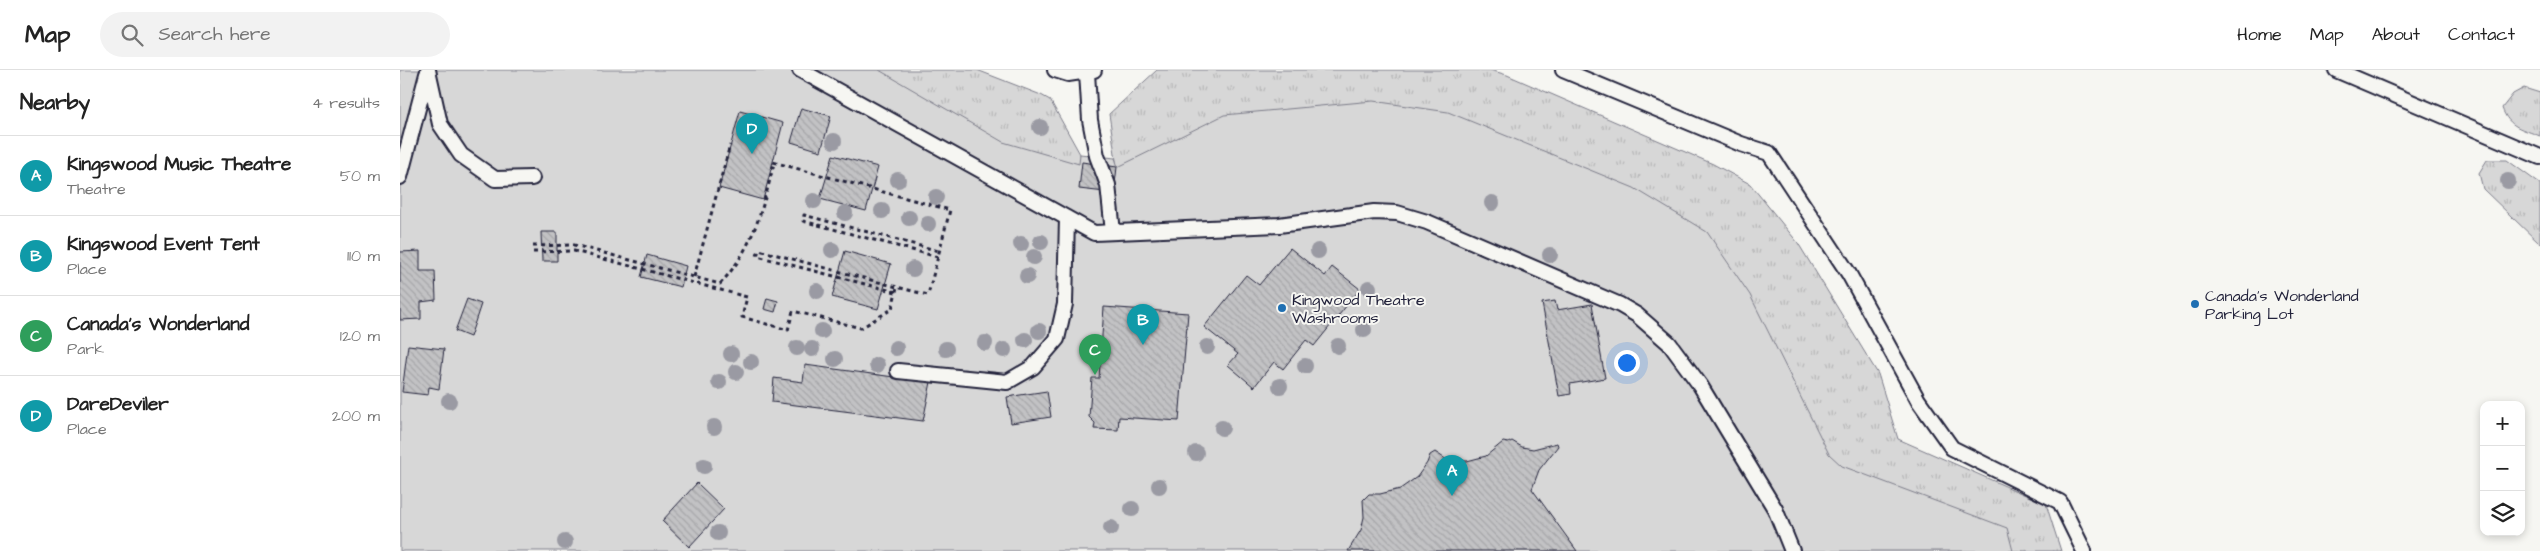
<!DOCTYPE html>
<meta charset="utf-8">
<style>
:root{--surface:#fff;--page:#f2f2f2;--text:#222;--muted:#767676;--line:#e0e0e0;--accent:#1f6fb2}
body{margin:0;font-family:"Architects Daughter",sans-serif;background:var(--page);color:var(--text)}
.controls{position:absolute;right:15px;bottom:15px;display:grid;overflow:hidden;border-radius:10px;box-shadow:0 2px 8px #0003}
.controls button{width:45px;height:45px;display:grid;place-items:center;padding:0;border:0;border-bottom:1px solid var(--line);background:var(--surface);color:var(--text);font:25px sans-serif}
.you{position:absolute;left:1226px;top:292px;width:18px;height:18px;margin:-12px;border:4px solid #fff;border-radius:50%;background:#1a73e8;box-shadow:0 0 0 8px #1a73e833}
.badge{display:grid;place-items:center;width:32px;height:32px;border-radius:50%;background:var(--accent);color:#fff;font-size:16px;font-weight:700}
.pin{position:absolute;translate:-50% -41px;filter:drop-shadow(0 1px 2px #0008)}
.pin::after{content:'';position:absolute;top:26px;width:18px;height:15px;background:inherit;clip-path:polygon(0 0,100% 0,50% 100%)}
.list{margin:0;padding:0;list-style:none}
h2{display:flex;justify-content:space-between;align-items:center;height:65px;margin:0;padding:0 20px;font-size:21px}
h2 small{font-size:16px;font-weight:400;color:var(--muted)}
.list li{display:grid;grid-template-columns:32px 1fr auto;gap:15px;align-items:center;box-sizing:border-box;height:80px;padding:0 20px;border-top:1px solid var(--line)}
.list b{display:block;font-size:19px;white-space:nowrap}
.list p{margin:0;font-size:16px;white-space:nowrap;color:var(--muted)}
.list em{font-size:16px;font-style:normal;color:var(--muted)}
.icon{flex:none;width:28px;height:28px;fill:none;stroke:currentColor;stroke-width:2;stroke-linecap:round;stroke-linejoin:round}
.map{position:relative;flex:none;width:2140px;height:481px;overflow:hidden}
header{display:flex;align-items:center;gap:30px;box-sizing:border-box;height:70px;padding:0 25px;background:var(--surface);border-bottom:1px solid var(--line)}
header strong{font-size:24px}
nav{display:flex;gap:28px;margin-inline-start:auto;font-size:18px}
.search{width:350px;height:45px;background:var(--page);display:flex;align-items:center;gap:12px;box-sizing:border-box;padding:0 18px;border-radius:28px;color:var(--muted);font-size:19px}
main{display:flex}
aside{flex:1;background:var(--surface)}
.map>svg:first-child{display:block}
.grass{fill:url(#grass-tufts);stroke:#7c7c89}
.green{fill:#d7d7d7;stroke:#7c7c89}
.building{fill:url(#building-back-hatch);stroke:#22223b}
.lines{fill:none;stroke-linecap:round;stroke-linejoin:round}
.lane-casing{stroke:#22223b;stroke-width:18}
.path{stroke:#22223b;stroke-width:3;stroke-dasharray:4 4;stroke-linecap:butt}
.lane{stroke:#f6f6f2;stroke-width:14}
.tree{fill:#9a9aa3}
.poi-dot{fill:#1f6fb2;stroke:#f6f6f2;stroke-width:2}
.labels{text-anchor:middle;stroke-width:4;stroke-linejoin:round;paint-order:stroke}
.poi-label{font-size:16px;fill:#22223b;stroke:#f6f6f2;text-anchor:start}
</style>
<header>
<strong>Map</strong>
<div class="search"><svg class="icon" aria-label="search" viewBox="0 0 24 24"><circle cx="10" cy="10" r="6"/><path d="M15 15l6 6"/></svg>Search here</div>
<nav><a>Home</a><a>Map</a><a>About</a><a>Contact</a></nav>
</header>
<main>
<aside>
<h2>Nearby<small>4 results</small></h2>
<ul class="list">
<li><span class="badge" style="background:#0f9aa8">A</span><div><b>Kingswood Music Theatre</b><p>Theatre</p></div><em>50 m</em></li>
<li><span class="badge" style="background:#0f9aa8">B</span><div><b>Kingswood Event Tent</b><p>Place</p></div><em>110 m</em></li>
<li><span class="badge" style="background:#2e9e5b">C</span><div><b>Canada's Wonderland</b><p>Park</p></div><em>120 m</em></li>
<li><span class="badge" style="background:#0f9aa8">D</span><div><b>DareDeviler</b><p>Place</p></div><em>200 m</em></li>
</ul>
</aside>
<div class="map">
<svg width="2140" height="481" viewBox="0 0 2140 481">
<defs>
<pattern id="grass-tufts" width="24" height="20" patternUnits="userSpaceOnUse" patternTransform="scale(1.25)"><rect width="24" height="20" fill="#d7d7d7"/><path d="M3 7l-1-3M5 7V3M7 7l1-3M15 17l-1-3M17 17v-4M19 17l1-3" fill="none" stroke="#b8b8b9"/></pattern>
<pattern id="building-back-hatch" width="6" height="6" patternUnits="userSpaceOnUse" patternTransform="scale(1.25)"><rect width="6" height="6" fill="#c2c2c4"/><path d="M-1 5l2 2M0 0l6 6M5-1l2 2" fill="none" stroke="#a6a6a9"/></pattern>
</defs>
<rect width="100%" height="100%" fill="#f6f6f2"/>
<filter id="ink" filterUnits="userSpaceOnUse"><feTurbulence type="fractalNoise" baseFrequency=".02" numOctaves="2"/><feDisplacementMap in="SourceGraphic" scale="10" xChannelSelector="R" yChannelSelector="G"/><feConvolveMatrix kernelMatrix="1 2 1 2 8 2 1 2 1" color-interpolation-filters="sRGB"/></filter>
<g filter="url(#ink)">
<path class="grass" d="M421,0H577L641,25L650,30L680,84L682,92L679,119Z
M757,0H1090L1107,5L1313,94L1350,114L1398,173L1478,304L1498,369L1646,434L1661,481H1458L717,97L709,44Z
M2124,18L2140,23V66C2123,59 2109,58 2102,38L2113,24Z
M2087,90H2107L2140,114V174L2083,119L2079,103Z"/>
<path class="green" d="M0,0H479L603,72L679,94L680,84L715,88L718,97L824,45L973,31L1048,42L1234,118L1307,162L1350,225L1429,384L1442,396L1607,458L1613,481H0Z"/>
<path class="building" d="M401,38L431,46L421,81L391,72Z
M340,41L383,53L363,130L319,118Z
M433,85L478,97L466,141L420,129Z
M682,92L717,97L714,123L679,119Z
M141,162H157V191H142Z
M890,178L925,206L932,197L960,219L914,276L906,270L883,299L874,292L854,317L828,295L838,284L804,257L846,205L859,215Z
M20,181V201H35L36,230L21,232V249L0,250V182Z
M445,181L491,194L478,239L432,227Z
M247,185L286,196L281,217L241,207Z
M367,228L378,231L375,242L364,239Z
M67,229L81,234L70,267L55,261Z
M1155,231L1157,240L1192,234L1205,308L1170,314L1171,324L1159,326L1142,233Z
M704,237L788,243L779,351L719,347L718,360L694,359L695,353L689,347L692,308H699Z
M8,275L44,279L39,319L29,317L28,325L2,322Z
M405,295L531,312L523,351L372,332L374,308L403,312Z
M647,321L651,347L611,353L607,327Z
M1112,371L1122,377L1133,379L1157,373L1158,376L1139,400L1132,419L1177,481H948L961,460L964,447L963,430L969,424H980L1000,419L1017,407L1027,393L1030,385L1035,382L1047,390L1067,391L1086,386L1103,372L1108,373Z
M297,413L324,439L289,477L262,451Z"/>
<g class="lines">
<g class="lane-casing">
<path id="lane" d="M28,0L40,54L61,85L95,109L132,108
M400,0L694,163L879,155L974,142L997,143L1027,152L1220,235L1237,245L1269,273L1300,315L1375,439L1392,481
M655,0L668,4L694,0
M1163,0L1341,74L1369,83L1449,204L1518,330L1552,378L1660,432L1684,481
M1936,0L2140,87
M687,3L690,50L697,86L708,115L713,162
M0,107L27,4
M498,301L607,312L633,297L657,269L665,234L667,148"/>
</g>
<path class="path" d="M133,176L174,175L320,214C353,179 363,138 374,93
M133,182L174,181L347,227L342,247L388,260L393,241L461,258L492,239L497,217L528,225L550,140L373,92
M538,187L403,151L404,145L539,181
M294,207L330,75
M496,222L357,186L359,180L497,217"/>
<use href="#lane" class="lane"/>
</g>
<g class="tree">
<circle cx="640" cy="57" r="8"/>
<circle cx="434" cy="71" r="8"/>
<circle cx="498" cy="110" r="8"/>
<circle cx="2108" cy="111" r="8"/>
<circle cx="536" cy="127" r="8"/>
<circle cx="414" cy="131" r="8"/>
<circle cx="1092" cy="133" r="8"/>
<circle cx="482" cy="141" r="8"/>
<circle cx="445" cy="143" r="8"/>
<circle cx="509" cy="148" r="8"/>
<circle cx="528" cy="154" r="8"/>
<circle cx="641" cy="172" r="8"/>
<circle cx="621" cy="174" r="8"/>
<circle cx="432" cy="180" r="8"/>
<circle cx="918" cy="181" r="8"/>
<circle cx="1150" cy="185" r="8"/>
<circle cx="634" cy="187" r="8"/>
<circle cx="513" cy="199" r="8"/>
<circle cx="627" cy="206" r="8"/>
<circle cx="969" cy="218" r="8"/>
<circle cx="417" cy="221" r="8"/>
<circle cx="964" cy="260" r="8"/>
<circle cx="422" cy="261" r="8"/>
<circle cx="639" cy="261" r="8"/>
<circle cx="625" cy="270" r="8"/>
<circle cx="585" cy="273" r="8"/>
<circle cx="938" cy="276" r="8"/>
<circle cx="807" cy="277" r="8"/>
<circle cx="397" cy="278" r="8"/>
<circle cx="496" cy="278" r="8"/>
<circle cx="412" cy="279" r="8"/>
<circle cx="546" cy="279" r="8"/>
<circle cx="604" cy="280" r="8"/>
<circle cx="331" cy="284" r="8"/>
<circle cx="435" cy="289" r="8"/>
<circle cx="351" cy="292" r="8"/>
<circle cx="477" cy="295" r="8"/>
<circle cx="905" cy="296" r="8"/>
<circle cx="336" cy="302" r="8"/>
<circle cx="319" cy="312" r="8"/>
<circle cx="880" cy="316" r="8"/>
<circle cx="49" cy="331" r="8"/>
<circle cx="314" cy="357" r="8"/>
<circle cx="822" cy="358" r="8"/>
<circle cx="796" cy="383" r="8"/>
<circle cx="304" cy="396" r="8"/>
<circle cx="759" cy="416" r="8"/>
<circle cx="732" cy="439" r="8"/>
<circle cx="711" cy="458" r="8"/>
<circle cx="318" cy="463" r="8"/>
<circle cx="165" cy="472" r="8"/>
</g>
</g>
<g class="poi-dot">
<circle cx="1795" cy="234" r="5"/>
<circle cx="882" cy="238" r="5"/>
</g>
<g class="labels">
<g class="poi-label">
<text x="1805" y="231">Canada's Wonderland<tspan x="1805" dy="18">Parking Lot</tspan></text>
<text x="892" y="235">Kingwood Theatre<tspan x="892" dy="18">Washrooms</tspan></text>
</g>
</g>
</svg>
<div class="controls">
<button>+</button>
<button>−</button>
<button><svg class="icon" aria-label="layers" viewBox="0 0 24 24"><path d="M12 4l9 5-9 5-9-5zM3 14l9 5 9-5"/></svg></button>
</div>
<div class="you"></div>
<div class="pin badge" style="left:1052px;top:426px;background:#0f9aa8">A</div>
<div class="pin badge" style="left:743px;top:275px;background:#0f9aa8">B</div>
<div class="pin badge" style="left:695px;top:305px;background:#2e9e5b">C</div>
<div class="pin badge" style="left:352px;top:84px;background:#0f9aa8">D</div>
</div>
</main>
